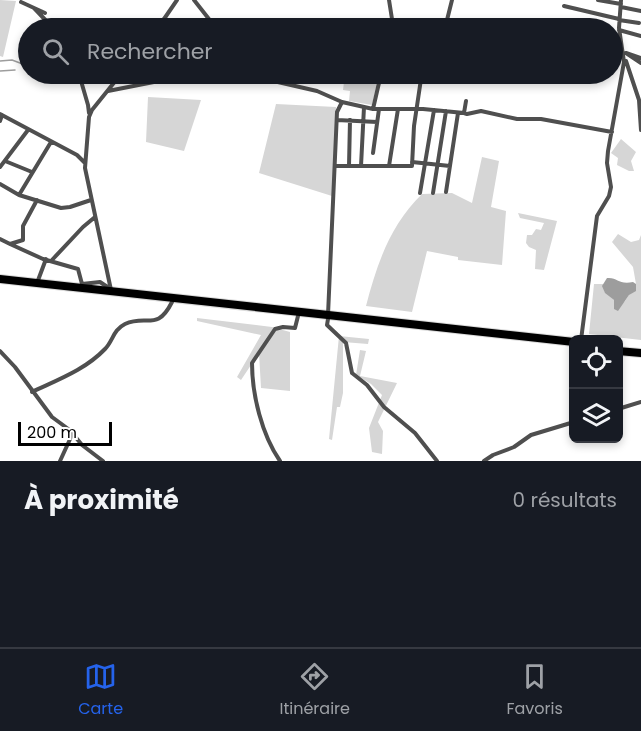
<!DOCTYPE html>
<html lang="fr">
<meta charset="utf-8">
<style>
:root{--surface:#171b24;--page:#20242c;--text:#f1f3f6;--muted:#9ea1a6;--line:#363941;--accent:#2563eb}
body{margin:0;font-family:Poppins,sans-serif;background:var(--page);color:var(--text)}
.controls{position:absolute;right:18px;bottom:18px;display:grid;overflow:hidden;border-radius:9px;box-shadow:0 3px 9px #0003}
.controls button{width:54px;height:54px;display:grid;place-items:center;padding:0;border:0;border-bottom:2px solid var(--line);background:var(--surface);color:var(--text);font:30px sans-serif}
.scale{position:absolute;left:18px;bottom:15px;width:94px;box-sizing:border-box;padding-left:6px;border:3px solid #000;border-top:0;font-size:16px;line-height:21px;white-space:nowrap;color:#000;-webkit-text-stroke:4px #fff;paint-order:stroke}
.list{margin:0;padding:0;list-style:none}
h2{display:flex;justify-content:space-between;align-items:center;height:78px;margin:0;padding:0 24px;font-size:26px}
h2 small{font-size:20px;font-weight:400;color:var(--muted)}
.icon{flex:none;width:33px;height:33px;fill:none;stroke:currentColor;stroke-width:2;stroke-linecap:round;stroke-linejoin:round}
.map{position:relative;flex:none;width:641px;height:461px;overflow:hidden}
.search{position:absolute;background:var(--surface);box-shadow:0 3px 9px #0003;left:18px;right:18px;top:18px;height:66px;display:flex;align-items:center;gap:15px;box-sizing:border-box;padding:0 21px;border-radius:33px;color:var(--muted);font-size:22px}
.sheet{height:186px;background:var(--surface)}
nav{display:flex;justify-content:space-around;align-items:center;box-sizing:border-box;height:84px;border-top:2px solid var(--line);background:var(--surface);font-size:16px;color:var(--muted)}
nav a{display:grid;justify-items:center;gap:3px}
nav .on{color:var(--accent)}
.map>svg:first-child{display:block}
.green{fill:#d6d6d6}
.water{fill:#9d9d9d}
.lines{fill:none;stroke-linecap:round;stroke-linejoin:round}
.stream{stroke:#9d9d9d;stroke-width:1.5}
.highway-casing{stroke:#dbdbdb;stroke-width:10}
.street{stroke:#4f4f4f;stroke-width:4}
.highway{stroke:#000;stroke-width:8}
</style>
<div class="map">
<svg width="641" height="461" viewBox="0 0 641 461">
<rect width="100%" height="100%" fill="#fff"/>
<path class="green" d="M0,0L16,1L3,57L0,56Z
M345,74H379L372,105L349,101L350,91L343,90Z
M148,97L201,100L184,151L146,142Z
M276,104L336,107L332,196L259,173Z
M621,139L636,152L631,161L634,171H629L617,165L618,158L611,153Z
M482,157L499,161L491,207L506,211L502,265L458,260V257L427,251L412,312L366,306C377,264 390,225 422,194L452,193L472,203Z
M518,213L557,221L544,270L535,269L536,250L529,247L526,243L527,235H532L536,229L541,230L544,223L520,218Z
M618,234L631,242L639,240L641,235V340L589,334L594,284H603L605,292L614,300V309L625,301L636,284L633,267L612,242Z
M197,318L272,327L290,332V391L261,388L259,353L241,380L237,377L261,335L197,321Z
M339,336L369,339L368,344L343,342V393L340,407H337L332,440L329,439Z
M360,350L366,351L360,376L397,383L378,422L383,431L382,454L372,452L369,428L382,395L371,384L356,375Z"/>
<path class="water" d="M607,278C618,277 618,285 633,282L636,284V291L629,295L618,311L614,309V300L605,293L602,286Z"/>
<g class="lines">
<path class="stream" d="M0,61L12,60L28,66
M0,71L15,70
M55,74L70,82"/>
<g class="highway-casing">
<path id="highway" d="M0,279L574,342
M618,351L641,353"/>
</g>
<path class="street" d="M194,0L216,28
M389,0L392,19L391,28
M598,0L621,4
M21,2L45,13
M564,6L619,19
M621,7L641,11
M34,8L53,28
M561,20L599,28
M619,20L639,23
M151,28L164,19L177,0
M445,28L452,0
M619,30L641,36
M626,53L641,63
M626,53L641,58
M626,61L639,100L641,130
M79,74L88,105L89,113
M249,74L256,77L317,91L342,102L373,109H423L464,113L466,101
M398,74L430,81L433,74
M108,91L164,80L182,74
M373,109L381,74
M464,113L467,114L481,111L517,119H541L612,132
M0,114L77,155L85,163
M337,120L377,122
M0,121L2,115
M373,153L379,109
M5,161L32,172
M412,162L450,166
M335,166H412L414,126L421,79
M349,166L350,120
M361,166L364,107
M389,166L398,109
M0,167L28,130
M0,184L19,195L61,208L70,207L91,200
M446,192L458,113
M420,193L434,110
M433,193L446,111
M19,195L51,142
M0,239L10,244L23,240V226L37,200
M10,244L43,259L78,269L82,284L100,282L109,288
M52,260L83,227L95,217
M37,283L46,259
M111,290L85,168L89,117L92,110L121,74
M328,315L337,112L342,102
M328,319L327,325L346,343L352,373L367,385L384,407L415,433L437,461
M581,340L597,216L609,196L611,187L607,163L608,151L624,62L619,28L621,0
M0,351L15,367L52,417L71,431V437L60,461
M32,392C57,380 85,370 105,349C113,341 113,330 125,324C147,314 157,332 172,302
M618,409L641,402
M73,434L82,445L103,461
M280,461C262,435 252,395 252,363L275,329L283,327L295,328L298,316
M484,461L493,455L514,447L531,435L574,422"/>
<use href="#highway" class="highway"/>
</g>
</svg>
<div class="controls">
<button><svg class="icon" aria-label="locate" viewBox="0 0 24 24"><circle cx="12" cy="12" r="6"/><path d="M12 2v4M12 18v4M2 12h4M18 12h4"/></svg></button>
<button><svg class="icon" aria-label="layers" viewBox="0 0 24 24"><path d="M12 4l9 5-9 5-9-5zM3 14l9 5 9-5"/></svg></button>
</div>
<div class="scale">200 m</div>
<div class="search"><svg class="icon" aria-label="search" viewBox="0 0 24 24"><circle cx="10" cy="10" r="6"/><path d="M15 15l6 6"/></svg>Rechercher</div>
</div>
<section class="sheet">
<h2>À proximité<small>0 résultats</small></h2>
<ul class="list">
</ul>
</section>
<nav>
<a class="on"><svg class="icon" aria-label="map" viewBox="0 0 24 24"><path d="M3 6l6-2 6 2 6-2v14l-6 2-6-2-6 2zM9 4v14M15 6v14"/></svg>Carte</a>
<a><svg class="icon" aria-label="directions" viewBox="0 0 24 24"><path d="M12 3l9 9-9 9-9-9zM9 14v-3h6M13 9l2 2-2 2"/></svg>Itinéraire</a>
<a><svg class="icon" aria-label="saved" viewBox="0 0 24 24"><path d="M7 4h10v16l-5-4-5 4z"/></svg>Favoris</a>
</nav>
